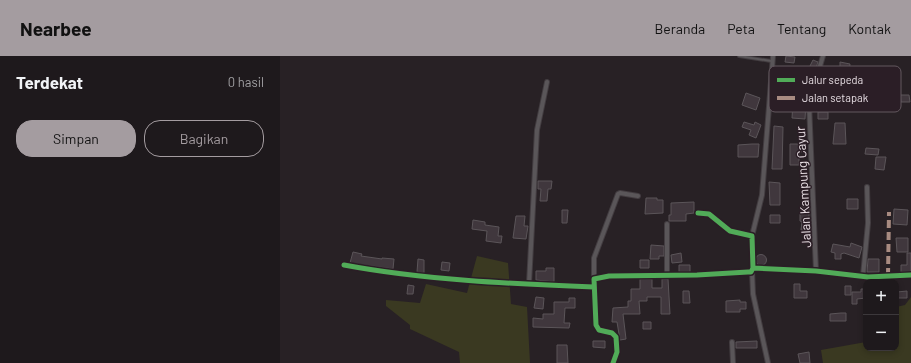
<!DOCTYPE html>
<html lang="id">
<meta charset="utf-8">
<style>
:root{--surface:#1e191c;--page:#2b2629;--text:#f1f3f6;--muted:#a1a0a3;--line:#3c383b;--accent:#a49ca0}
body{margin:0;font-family:Barlow,sans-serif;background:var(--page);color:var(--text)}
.controls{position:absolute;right:12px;bottom:12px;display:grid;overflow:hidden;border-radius:8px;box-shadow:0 2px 6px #0003}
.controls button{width:36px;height:36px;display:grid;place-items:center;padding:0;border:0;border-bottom:1px solid var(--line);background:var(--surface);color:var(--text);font:20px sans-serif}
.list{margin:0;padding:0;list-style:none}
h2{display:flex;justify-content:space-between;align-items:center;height:52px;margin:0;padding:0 16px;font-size:17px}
h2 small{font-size:13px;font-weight:400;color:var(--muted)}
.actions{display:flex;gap:8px;padding:12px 16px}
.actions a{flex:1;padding:9px 0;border:1px solid var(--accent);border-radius:16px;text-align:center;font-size:14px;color:var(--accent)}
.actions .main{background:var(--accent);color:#111}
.map{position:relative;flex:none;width:631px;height:307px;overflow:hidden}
header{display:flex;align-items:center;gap:24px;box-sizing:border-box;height:56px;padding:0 20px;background:var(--accent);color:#111}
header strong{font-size:19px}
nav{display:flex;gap:22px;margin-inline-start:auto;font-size:14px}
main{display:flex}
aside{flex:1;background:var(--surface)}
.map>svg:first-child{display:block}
.green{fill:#3a3921}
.building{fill:#40373d;stroke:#5b5559}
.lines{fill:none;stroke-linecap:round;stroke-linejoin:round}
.lane-casing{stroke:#433d41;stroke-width:4}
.street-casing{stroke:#433d41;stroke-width:6}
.lane{stroke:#5a5659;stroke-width:2}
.street{stroke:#5a5659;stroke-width:4}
.quiet{stroke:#a88b81;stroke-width:4;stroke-dasharray:8 4;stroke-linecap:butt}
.cycleway-casing{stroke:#2b1e26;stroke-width:8}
.cycleway{stroke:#51ab58;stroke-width:5}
.labels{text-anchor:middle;stroke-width:3;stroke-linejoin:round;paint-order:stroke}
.street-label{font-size:13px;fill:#e7dee3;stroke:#2b1e26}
.key{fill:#2b1e26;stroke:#63585f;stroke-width:1}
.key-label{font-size:11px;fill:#e7dee3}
</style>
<header>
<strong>Nearbee</strong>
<nav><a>Beranda</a><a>Peta</a><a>Tentang</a><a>Kontak</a></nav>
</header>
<main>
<aside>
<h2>Terdekat<small>0 hasil</small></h2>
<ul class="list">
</ul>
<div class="actions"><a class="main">Simpan</a><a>Bagikan</a></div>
</aside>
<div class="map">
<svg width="631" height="307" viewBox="0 0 631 307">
<rect width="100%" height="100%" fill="#282125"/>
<path class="green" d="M197,200L228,207L231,248L247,251L250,307H180L179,296L130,273V269L106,250V244L140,247L146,228L187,237Z
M631,241V307H543L541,294L586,286V292H616V251L625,249Z"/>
<path class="building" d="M506,0L515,1L514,7L505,6Z
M533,4L538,6L535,15L529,12Z
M560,6L570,8L569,17L560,16Z
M503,24H514V31H507L508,40L518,41L519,28L527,29L525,63L512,62L513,46L499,45V31H503Z
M466,37L480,42L476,54L462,49Z
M620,39H629L630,46H621Z
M538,56H548V63H538Z
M464,66L474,69L475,66L481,69L476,82L469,79L471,74L462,71Z
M555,67H565L566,88H553Z
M494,70L503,71L502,113H492Z
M472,88H479L478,101H458V89Z
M510,88H522V96H519V109H510Z
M586,92L599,93L598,99L585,98Z
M596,101H606L604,114L595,113Z
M258,125H272L271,133H268L267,145H260L261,133H258Z
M489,126L500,127V149H490Z
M366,142H377V144H383V157L365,158Z
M567,143H578V153H567Z
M414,146V157L406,158V165H389V159H391V147Z
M522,150H529V175L521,174L522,166L520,165V158H523Z
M614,153L628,154L627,169L613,168Z
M282,154H288L287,167H282Z
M490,159H500V167H490Z
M236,160H245L244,170H248L246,183L233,182Z
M193,164L205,166V169L219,171L218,180H222L221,187L206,185L207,175L192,173Z
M616,182H628V196H617Z
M571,187L582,191L579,202L564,197L561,198V203H555V197L551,196L553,188L570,191Z
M371,189L384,190V200H379V203H370Z
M73,196L82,198L81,200L102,203V202L114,203L113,213L70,207Z
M401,197L402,206L392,207L391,199Z
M627,197H631V216H621V209H627Z
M475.5 204a5.5 5.5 0 1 1 11 0a5.5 5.5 0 1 1-11 0Z
M138,203L144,204V217L137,216Z
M588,203H599V216H587Z
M360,204H369V212H360Z
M162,206L170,207L169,215L161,214Z
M399,209H410V216H399Z
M266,212H274V226L256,224V215H266Z
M360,223H372V232H382V223H388L390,258H381V241H367V245H359L360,258H343L346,283L340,284L337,266H332L333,252L348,251V245H351V233H360Z
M514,228H520V235H527V242H514Z
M128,229L134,230L133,238H127Z
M565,230H571V239H565Z
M581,233H586V242L577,243V248H572V236H581Z
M403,235H409L410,247H403Z
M627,235V242H617V236Z
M256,241L264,242L263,253L254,252Z
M289,242H295V252H285L284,267H290L289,272L253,271V262L263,263V258H274V246H289Z
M460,244V246H466V253H460V256H446V245Z
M561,257H566V265H550V258Z
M363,266H371V273H363Z
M313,285H325V292L313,291Z
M477,285V292H456V286Z
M277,289H287L288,307H277Z
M529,296L530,307H520L518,298Z"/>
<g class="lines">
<g class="lane-casing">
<path id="lane" d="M459,0L491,5"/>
</g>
<g class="street-casing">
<path id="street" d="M492,15L537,19
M418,157L429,158L450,175L472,180L473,212L536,215L588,221L631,219
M472,180L482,139L493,0
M64,209C144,224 233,228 314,231
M472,215L473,238L488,307
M536,215L529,47L543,0
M387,219V168
M583,220L588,167L587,131
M314,223V202L338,138L340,137L358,140
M249,228L257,74L267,26
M452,286L453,307
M333,307L337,296L336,281L332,277L319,274L316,269L314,223L329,220L417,219L471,216"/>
</g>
<use href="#lane" class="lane"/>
<use href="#street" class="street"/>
<path class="quiet" d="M608,220L609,156"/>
<g class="cycleway-casing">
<path id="cycleway" d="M418,157L429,158L450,175L472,180L473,212L536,215L588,221L631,219
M64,209C144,224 233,228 314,231
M333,307L337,296L336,281L332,277L319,274L316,269L314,223L329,220L417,219L468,216H471L473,212"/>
</g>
<use href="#cycleway" class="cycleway"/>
</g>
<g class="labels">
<g class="street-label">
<text transform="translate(523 131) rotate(-93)" y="5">Jalan Kampung Cayur</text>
</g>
</g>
<rect x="489" y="10" width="132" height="46" rx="6" class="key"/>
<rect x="497" y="22" width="18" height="4" fill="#51ab58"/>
<rect x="497" y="40" width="18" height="4" fill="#a88b81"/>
<g class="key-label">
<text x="522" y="28">Jalur sepeda</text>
<text x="522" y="46">Jalan setapak</text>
</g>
</svg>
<div class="controls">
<button>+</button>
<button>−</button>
</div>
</div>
</main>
